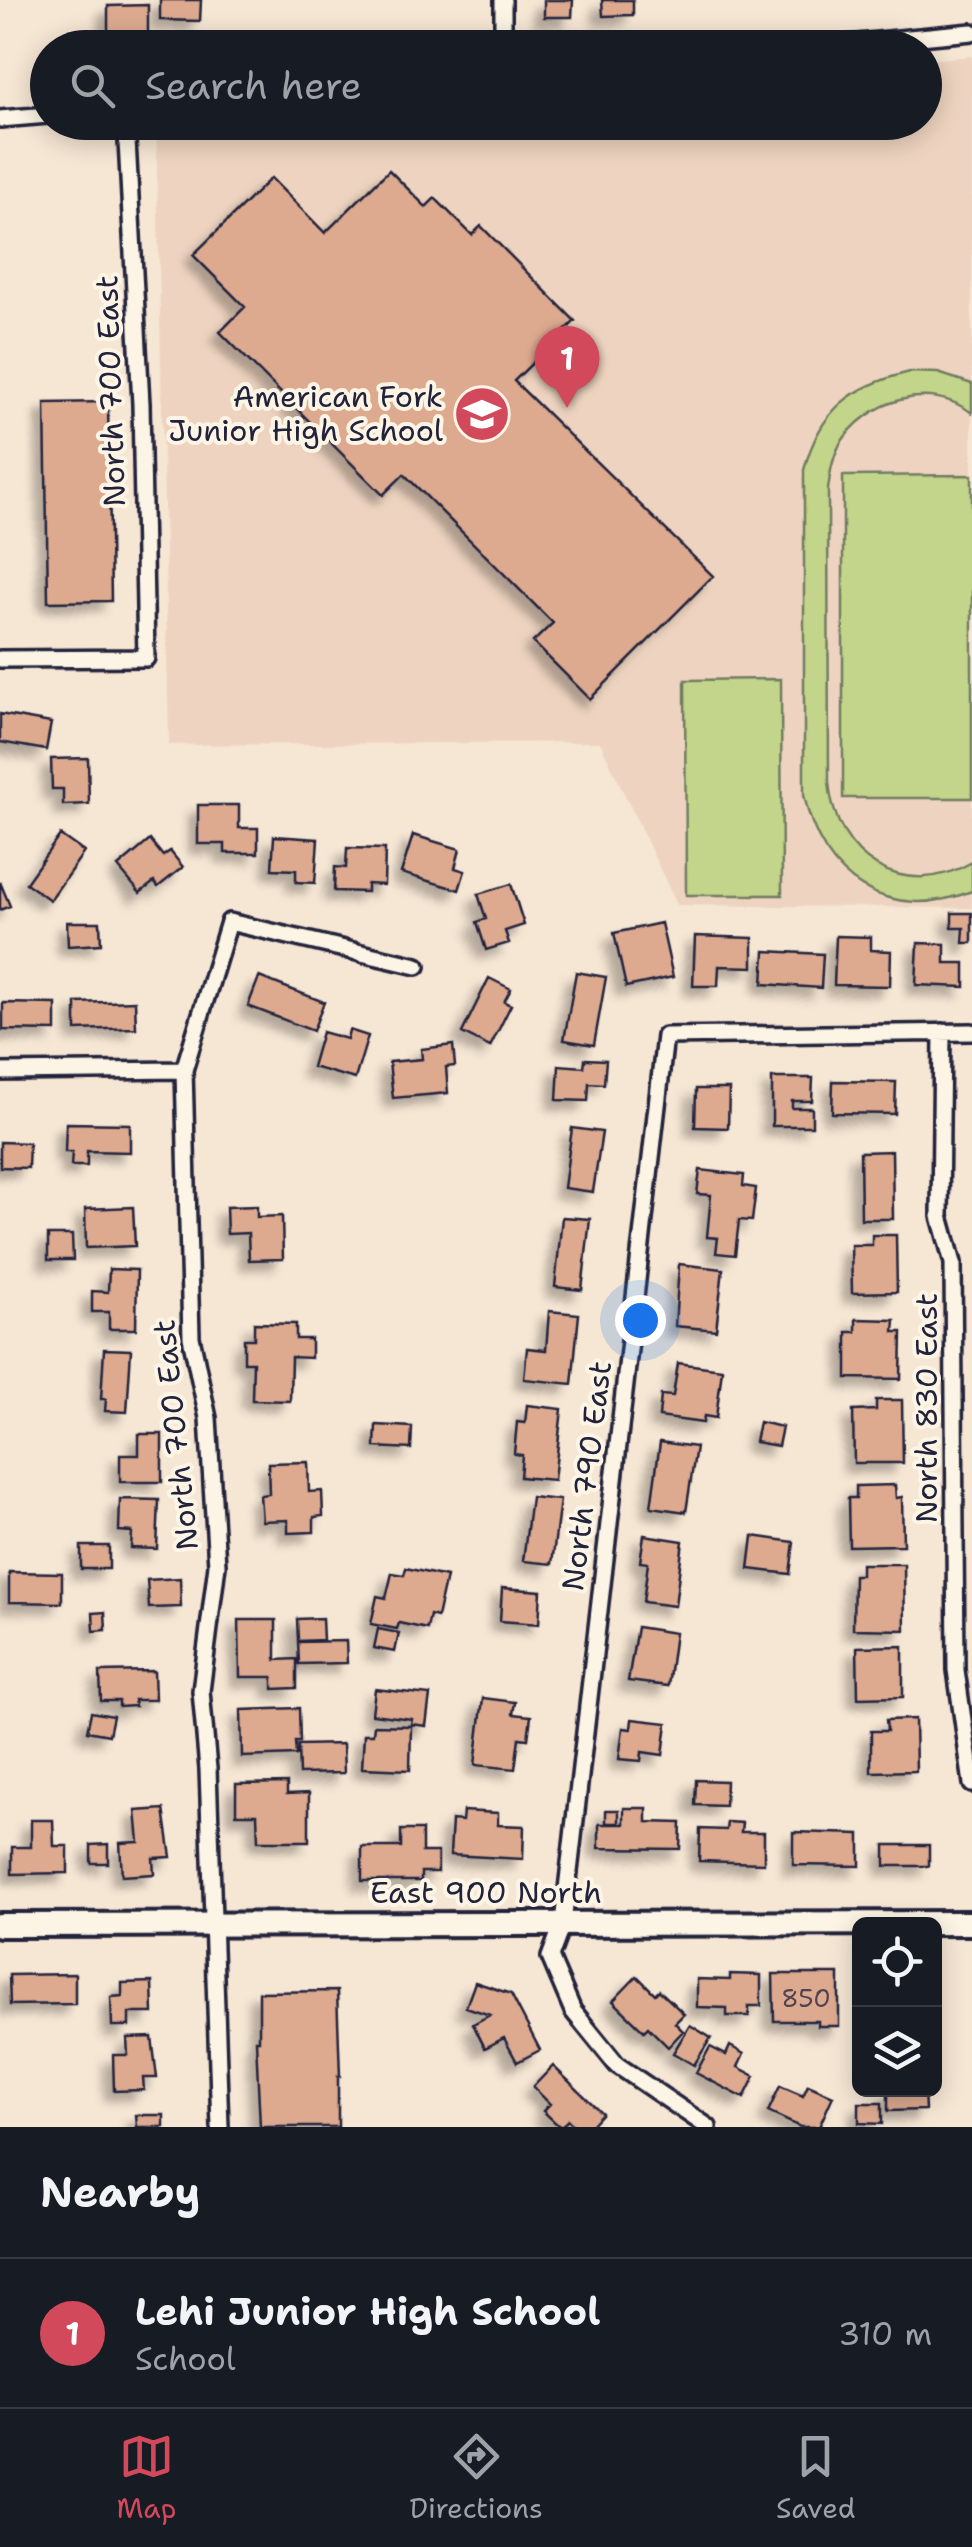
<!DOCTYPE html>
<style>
:root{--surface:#171b24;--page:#20242c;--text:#f1f3f6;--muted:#9ea1a6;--line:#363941;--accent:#d1495b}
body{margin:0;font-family:"Shantell Sans",sans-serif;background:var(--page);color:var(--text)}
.controls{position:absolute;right:30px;bottom:30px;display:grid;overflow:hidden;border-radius:15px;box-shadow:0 5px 25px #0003}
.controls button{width:90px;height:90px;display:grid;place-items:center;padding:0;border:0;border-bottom:2px solid var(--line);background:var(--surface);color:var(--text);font:50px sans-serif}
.you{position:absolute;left:640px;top:1320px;width:35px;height:35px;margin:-25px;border:8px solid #fff;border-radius:50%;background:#1a73e8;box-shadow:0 0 0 15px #1a73e833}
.badge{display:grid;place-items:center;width:65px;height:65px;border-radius:50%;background:var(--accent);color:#fff;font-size:32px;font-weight:700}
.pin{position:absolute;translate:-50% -82px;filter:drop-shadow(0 2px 5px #0008)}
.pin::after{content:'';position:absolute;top:52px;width:35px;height:30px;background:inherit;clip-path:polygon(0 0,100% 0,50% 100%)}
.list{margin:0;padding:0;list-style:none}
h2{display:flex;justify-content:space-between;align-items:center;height:130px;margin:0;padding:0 40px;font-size:42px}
h2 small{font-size:32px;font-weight:400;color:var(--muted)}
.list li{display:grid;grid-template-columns:65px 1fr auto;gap:30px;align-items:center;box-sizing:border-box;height:150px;padding:0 40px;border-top:2px solid var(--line)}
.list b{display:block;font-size:38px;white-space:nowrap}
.list p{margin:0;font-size:32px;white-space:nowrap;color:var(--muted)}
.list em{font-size:32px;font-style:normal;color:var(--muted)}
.icon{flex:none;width:55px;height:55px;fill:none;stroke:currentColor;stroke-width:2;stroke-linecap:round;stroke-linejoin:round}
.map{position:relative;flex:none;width:972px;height:2127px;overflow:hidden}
.search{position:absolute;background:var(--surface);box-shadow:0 5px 25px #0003;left:30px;right:30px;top:30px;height:110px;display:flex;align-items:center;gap:25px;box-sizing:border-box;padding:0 35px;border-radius:55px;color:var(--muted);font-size:38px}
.sheet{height:280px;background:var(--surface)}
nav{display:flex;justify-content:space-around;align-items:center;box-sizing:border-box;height:140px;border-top:2px solid var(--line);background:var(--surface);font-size:28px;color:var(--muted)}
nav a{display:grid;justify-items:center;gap:5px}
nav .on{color:var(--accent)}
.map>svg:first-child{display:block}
.built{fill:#eed4c0}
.green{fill:#c3d58a;stroke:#727c62;stroke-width:2.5}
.building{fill:#ddaa90;stroke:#22223b;stroke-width:2.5;filter:url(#shadow)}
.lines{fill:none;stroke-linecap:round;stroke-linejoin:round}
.street-casing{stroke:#22223b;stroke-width:22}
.secondary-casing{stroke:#22223b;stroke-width:30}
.street{stroke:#fcf5e5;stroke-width:15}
.secondary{stroke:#fcf5e5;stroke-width:22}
.labels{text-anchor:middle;stroke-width:8;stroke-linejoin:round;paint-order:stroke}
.number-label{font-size:25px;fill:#514450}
.street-label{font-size:30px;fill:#22223b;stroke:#fcf5e5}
.poi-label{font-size:30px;fill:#22223b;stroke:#fcf5e5;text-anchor:end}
</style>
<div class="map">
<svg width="972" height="2127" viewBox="0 0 972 2127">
<defs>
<filter id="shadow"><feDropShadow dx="-9" dy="9" stdDeviation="5" flood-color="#0004"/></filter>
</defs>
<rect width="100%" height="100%" fill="#f6e6d4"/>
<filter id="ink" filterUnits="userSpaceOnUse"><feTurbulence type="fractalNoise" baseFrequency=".01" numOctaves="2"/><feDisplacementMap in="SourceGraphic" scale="20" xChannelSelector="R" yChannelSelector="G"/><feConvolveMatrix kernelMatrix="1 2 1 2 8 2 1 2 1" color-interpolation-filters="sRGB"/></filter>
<g filter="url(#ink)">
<path class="built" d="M972,56V908L677,905L600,742L169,745L156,124L924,122L925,60Z"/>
<path class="green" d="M910,372L938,373L972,384V413C929,380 867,401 840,444C832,459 830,474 828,490L829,782C835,859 904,902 972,862V891C888,924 821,879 804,795V470C820,409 851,386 910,372Z
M972,475V798H843V476Z
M781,679L782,895H686L685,680Z"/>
<path class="building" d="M160,0H201L200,21L160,20Z
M544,0H573L572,17H544Z
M602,0H633V15L603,16Z
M148,5V41H108V6Z
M389,170L426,207L435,198L472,235L481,226L575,321L514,381L713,576L590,699L533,642L553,623L404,474L383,495L220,332L245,307L193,255L271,178L325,233Z
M108,402L111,601L48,602L45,403Z
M0,714L51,723L46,750L0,742Z
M88,758L89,804L63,805V789H52L51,759Z
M198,805H239V828H258V853H225V844H198Z
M60,835L84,852L50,900L26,883Z
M413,835L460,849L455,868L465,871L459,890L401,873Z
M274,836L318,839L315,883L296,882V870L272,869Z
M150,840L163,856L170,851L183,867L158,887L154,882L140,893L118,867Z
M347,848L385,849L384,885L367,884V892L334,891L335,867L346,868Z
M0,882L10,906L0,910Z
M511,884L524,925L505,931L509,943L486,950L477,922L486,919L478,894Z
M952,913H972V943H963L964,928H952Z
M67,922H100L101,944L68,946Z
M661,923L673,977L626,987L614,933Z
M695,936L753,938V967L719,966L718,986H693Z
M836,936L871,937V950L891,951L890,986L834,985Z
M918,943L945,944V963H965V987L916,985Z
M765,951L823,954L821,988L763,984Z
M576,972L606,977L594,1045L564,1040Z
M259,977L324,1002L313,1031L248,1006Z
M489,978L511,989L504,1002L511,1005L490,1047L462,1033Z
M135,1001L136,1028L76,1030V1003Z
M3,1003L56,1004V1031L3,1030Z
M349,1030L368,1036L355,1079L312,1067L322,1032L347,1039Z
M453,1045L455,1066L446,1067L448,1093L393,1098L389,1062L422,1059L421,1049Z
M585,1059L606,1060L604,1084L589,1083L588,1101L557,1100L559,1065L584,1067Z
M772,1078H813L812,1101H792V1108H812V1126H772Z
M833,1081L896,1082L895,1114L832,1113Z
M696,1089H729L728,1128L695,1127Z
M66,1123L130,1124V1152L87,1151V1166H71L72,1152H65Z
M572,1128L602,1132L593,1192L564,1188Z
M0,1142L29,1143L28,1168L0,1167Z
M892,1151L893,1219H861L860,1152Z
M700,1170L744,1175L743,1186L756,1188L752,1221L739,1220L735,1255L716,1253L718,1238L707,1237L711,1195L697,1194Z
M257,1206V1217L282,1216L283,1259L249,1260L248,1233L227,1234L226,1207Z
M133,1207L135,1246L86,1248L85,1209Z
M562,1217L590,1219L582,1290L555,1287Z
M48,1235H72L73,1260H48Z
M872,1235H896L897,1292L852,1293L851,1245H872Z
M679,1264L723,1269L716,1330L675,1326Z
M109,1269L137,1270L136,1329H109V1312H92V1291L108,1292Z
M549,1311L579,1314L572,1384L524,1379L527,1348L546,1350Z
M856,1319L895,1320L894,1332H902L901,1379L847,1378V1332H856Z
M254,1323L296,1324V1339H311V1358L291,1357L290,1401L252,1400L253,1362H244V1339H254Z
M104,1349L131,1350L127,1412L105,1411L106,1399H101Z
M678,1363L722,1369L716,1418L704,1416L703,1423L659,1417L661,1395L673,1396Z
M876,1400H902L903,1463H854L853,1411L876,1410Z
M527,1405L562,1409L554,1480L520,1477L522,1455L514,1454L517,1422L525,1423Z
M759,1422L782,1427L778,1446L755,1442Z
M376,1425L412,1427L411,1449L375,1447Z
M139,1434H162V1482H120V1455H139Z
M660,1442L696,1447L686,1512L651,1507Z
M308,1462L309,1492L322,1491L323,1516L314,1517V1532L288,1533V1520L262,1521L260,1495L269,1494L268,1463Z
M895,1485L896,1498L902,1497L903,1545L849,1546L848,1498H856V1486Z
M531,1497L560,1500L552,1564L523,1561Z
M120,1499L159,1500L157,1549L131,1548L132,1532L119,1531Z
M644,1535L683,1541L675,1606L643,1602L648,1563L640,1562Z
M753,1536L794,1542L790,1574L749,1569Z
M81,1546H109V1569H81Z
M861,1564H904L905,1630L853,1629L854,1575H861Z
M406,1568L446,1577L437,1617L430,1615L427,1629L399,1623L397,1629L371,1624L377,1596L386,1598L392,1573L404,1575Z
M9,1572L62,1573V1603L9,1602Z
M180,1578L181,1607L149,1608L147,1580Z
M502,1588L541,1591L539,1624L500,1621Z
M105,1612L106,1630L94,1631L93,1613Z
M322,1618L323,1640L298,1641L297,1619Z
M239,1620H276V1660L297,1659V1688L273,1689V1677H240Z
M637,1627L675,1633L668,1686L628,1681Z
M378,1629L399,1633L395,1652L374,1648Z
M346,1641L347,1663L299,1664L298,1642Z
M903,1646V1697L858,1698L857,1647Z
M154,1671L155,1700H134L135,1706L119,1707V1701H101L100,1672Z
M375,1689L430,1695L426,1726L411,1724L412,1719L372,1714Z
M483,1698L515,1702L513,1714L531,1716L528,1739L519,1738L515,1769L475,1765Z
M299,1708L300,1742H295L296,1755L242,1757L241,1710Z
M91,1712L113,1716L109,1735L87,1731Z
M632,1719L667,1723L663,1755L642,1752L641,1761L619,1759L623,1728L631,1729Z
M915,1719L916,1771L871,1772V1731H887L886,1720Z
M374,1725L411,1726L410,1770L362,1768L364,1734H373Z
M343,1744L344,1773L299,1774L298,1745Z
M696,1780L726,1781L725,1806L695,1805Z
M287,1783V1794L309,1793V1841H258L257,1814H236V1784Z
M624,1808H647V1822L681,1823L680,1849L599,1848V1824H624Z
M164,1809L171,1857L153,1858L154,1874L122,1876L120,1843L139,1842L136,1811Z
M606,1810H619V1823H606Z
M463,1811L498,1813V1825L524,1826L523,1859L450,1855L452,1820L462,1821Z
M31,1820H53L54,1846H68V1873L12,1874V1847H31Z
M727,1822L742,1823L741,1832H764V1863L699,1861L700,1829L726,1830Z
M401,1830H422V1852H438V1872H421V1881H362V1847H401Z
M793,1832L860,1834V1866L793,1865Z
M108,1844V1863H91V1845Z
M885,1845H929V1866H885Z
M75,1974V2004L10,2005L9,1975Z
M730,1974L761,1975V2006H749V2016H727V2008L697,2007V1979L730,1980Z
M773,1974H839V2026H818V2021H774Z
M637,1976L655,1994L659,1990L684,2014L675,2023L683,2031L668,2047L648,2027L644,2031L613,2001Z
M152,1982L153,2013H129V2026H112L111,1997L122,1996V1983Z
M475,1982L511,1994L540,2050L517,2062L504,2038L485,2048L473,2024L490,2015L466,2007Z
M337,1991L340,2076H338V2127H260L256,2040H259V1992Z
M690,2025L711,2038L694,2065L673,2053Z
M152,2037L157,2078H143L144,2090L114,2091L113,2055H128L127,2038Z
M730,2046L744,2054L738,2067L755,2076L744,2098L696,2073L710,2047L726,2055Z
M553,2066L602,2113L589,2127H575L568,2120L560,2127L543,2111L550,2104L533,2087Z
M808,2085L833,2096L819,2127H800L768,2112L780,2086L803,2096Z
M896,2090H924L925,2110L888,2111V2093H896Z
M859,2103H882V2124L859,2123Z
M136,2115H164V2127H137Z"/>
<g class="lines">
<g class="street-casing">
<path id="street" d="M503,48V0
M805,48L972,32
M0,119L48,115
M0,659L146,658L141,404L126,122
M942,1032L940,1216L953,1263L956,1670L972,1784
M0,1072L184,1070
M220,2127L208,1769L201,1691L217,1565L208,1418L191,1337L184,1070L229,922L417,966
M708,2127L617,2065L573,2011L550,1957L563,1922L566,1898L665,1036L972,1032"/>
</g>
<g class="secondary-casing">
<path id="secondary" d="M0,1925L972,1923"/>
</g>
<use href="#street" class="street"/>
<use href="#secondary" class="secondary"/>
</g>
</g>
<defs>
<g id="school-disc" transform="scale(2.875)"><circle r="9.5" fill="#d1495b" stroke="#fcf5e5"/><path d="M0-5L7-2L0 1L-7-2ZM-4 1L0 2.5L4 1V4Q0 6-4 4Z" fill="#fff"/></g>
</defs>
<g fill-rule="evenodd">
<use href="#school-disc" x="482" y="414"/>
</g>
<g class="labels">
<g class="number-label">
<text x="806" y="2007">850</text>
</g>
<g class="street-label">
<text transform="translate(111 391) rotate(-92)" y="10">North 700 East</text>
<text transform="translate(927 1408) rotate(-90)" y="10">North 830 East</text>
<text transform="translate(176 1435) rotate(-96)" y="10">North 700 East</text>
<text transform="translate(587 1476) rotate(-83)" y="10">North 790 East</text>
<text x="486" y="1903">East 900 North</text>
</g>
<g class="poi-label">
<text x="443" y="407">American Fork<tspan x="443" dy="34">Junior High School</tspan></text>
</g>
</g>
</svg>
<div class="controls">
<button><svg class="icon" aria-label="locate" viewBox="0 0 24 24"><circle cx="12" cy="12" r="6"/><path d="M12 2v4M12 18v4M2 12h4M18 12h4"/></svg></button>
<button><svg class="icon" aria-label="layers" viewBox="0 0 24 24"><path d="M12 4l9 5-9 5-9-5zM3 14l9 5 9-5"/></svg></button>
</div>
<div class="you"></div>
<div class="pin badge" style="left:567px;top:408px">1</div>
<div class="search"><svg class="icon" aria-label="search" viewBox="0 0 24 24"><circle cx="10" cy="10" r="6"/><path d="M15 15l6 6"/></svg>Search here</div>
</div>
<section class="sheet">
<h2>Nearby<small></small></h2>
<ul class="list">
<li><span class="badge">1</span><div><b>Lehi Junior High School</b><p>School</p></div><em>310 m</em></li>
</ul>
</section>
<nav>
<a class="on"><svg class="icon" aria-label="map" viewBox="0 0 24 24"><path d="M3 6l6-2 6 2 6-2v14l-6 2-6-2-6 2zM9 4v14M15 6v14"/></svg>Map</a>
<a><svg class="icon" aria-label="directions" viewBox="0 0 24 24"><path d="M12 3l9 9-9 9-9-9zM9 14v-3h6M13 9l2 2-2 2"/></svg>Directions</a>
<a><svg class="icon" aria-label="saved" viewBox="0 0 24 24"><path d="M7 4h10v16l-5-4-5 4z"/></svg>Saved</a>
</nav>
